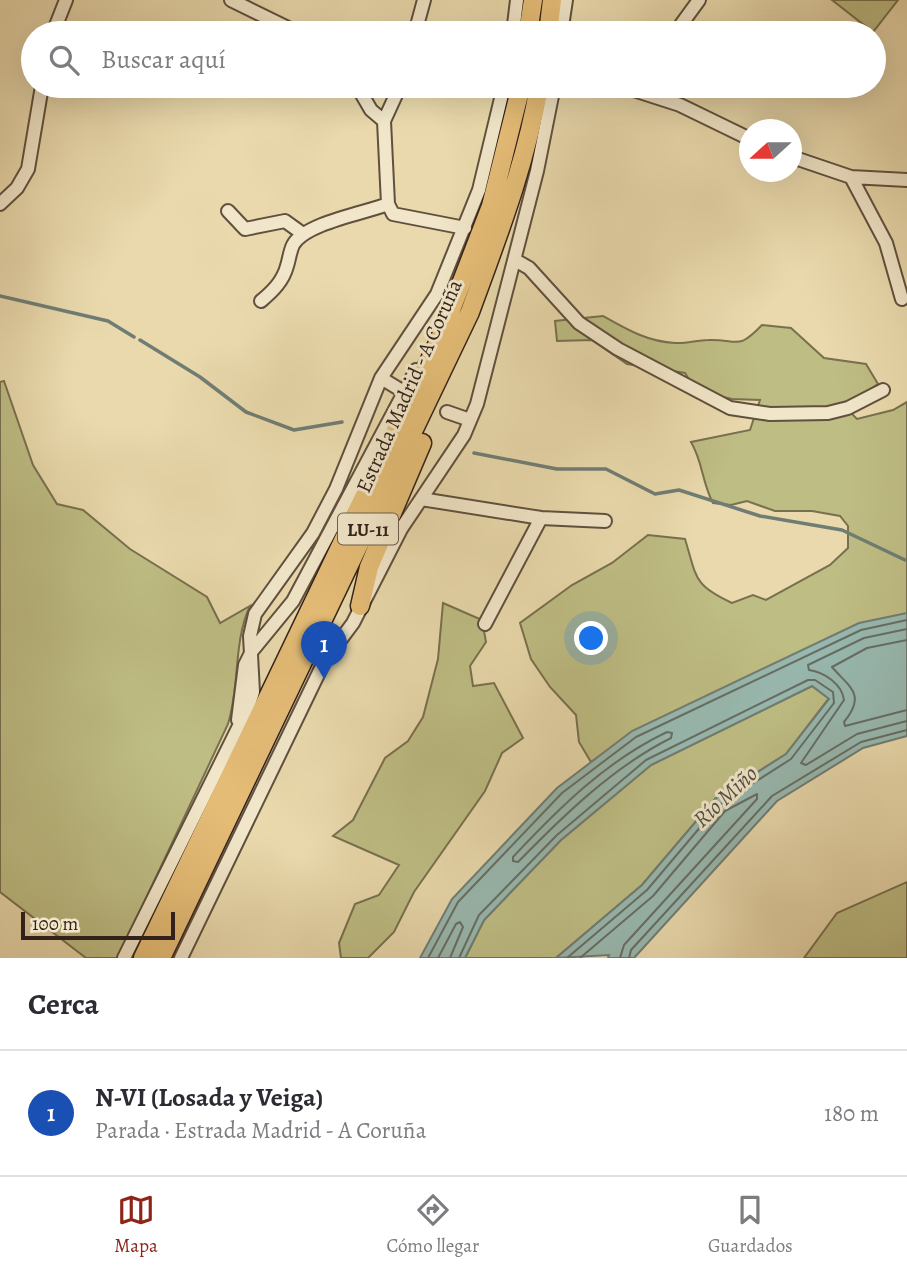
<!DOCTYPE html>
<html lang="es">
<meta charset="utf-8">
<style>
:root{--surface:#fff;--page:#f7f7f7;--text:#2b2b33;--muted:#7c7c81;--line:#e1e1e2;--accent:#8f2418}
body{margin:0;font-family:Alegreya,serif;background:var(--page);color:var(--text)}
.compass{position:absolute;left:739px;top:119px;width:63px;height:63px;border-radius:50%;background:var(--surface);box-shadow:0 7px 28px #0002;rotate:249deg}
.scale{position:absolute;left:21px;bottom:18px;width:154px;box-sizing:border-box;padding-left:7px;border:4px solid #33221a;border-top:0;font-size:19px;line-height:24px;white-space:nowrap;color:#33221a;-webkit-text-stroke:5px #f1e6c9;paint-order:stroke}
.you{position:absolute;left:592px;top:639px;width:24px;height:24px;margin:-18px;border:5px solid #fff;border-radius:50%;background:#1a73e8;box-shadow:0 0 0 10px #1a73e833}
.badge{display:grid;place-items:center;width:46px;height:46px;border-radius:50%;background:var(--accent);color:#fff;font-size:23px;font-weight:700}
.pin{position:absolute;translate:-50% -58px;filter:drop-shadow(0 2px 4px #0008)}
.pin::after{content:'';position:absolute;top:37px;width:24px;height:21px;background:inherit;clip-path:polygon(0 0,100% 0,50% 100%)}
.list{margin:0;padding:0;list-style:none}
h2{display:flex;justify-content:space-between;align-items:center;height:91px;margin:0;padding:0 28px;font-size:30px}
h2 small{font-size:23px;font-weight:400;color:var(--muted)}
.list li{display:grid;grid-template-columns:46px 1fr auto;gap:21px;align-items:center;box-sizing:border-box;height:126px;padding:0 28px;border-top:2px solid var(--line)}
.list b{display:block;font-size:26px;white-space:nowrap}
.list p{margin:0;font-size:23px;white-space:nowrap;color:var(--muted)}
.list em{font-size:23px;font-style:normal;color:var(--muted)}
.icon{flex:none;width:38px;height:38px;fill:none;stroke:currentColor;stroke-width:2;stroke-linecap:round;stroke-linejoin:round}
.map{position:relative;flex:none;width:907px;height:958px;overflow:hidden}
.search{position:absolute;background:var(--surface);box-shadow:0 7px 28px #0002;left:21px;right:21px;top:21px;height:77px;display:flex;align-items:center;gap:18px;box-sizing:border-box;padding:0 24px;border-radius:38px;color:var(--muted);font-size:26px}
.sheet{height:217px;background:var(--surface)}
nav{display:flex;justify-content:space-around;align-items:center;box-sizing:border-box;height:98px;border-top:2px solid var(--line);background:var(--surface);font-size:19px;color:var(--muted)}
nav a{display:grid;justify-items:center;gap:4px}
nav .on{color:var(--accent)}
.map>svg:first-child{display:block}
.green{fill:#bebd84;stroke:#78704f;stroke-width:2}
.water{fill:#98b9b0;stroke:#707d74;stroke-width:2}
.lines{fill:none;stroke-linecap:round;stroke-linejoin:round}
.shore{stroke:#666e65;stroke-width:2}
.stream{stroke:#707d74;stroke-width:3.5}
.minor-casing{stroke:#60503e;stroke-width:16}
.highway-casing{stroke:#33221a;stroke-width:21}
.minor{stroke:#f1e6c9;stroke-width:12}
.highway{stroke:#e4bc76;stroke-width:18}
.labels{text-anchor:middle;stroke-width:6;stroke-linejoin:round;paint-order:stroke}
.shield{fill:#f1e6c9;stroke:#6c5d4e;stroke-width:2}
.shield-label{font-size:19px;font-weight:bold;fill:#33221a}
.street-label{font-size:21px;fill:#33221a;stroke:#f1e6c9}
.water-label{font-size:23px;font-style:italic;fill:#514f47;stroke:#f1e6c9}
</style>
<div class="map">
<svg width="907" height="958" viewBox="0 0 907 958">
<rect width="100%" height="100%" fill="#e9d9ac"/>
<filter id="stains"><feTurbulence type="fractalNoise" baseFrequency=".00286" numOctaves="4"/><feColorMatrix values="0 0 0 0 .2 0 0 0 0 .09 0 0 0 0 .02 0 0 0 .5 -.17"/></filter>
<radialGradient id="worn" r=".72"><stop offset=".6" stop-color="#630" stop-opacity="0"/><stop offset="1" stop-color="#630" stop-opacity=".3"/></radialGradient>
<path class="green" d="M832,0H898L873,32Z
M603,316C626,329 648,342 675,343C686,344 697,340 708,340C739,339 737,351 762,325L791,328L824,358L866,364L878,384L845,407L857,419L893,410L907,402V617L604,753L591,762L579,742L576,715L550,687L531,659L520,623L572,585L612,563L648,535L685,539C697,578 693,585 732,603L753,595L766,600L830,565L848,548V526L840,516L812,511H775L747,501L731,505L713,503C702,483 703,462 691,442L750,430L760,400L732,399L696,391L685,373L627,364L592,340L557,341L555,321Z
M4,381L33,465L57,504L83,510L130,549L207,597L220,623L250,606C233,642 240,686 228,724L118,958H86L0,892V382Z
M443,603L482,620L486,642L470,666L473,686L494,683L523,738L502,753L485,791L414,892L394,932L368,958H341L339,943L355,904L379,895L399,865L333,836L353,820L385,758L408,741L423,717L438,659Z
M812,686L829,698L786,754L715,799L642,885L556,958H465L484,920L561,840L651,765Z
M907,882V958H804L837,913Z"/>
<path class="water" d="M907,613V736L863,748L777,801L634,958H608L609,955L556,958L642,885L715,799L786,754L829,699L812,686L651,765L561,840L484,920L465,958H420L452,899L557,788L632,731L859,623Z"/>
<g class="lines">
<path class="shore" d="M907,629L864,638L808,665L809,670C824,672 842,684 844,700L801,763L806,765L857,734L907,721
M907,640L867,648L832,667C849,687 867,694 844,722L845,726L907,710
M667,732L672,733L671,738C613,767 563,816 518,862L513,861V857C559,808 606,761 667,732Z
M428,958L458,902L562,793L636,737L861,630L907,620
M438,958L456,924L460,922L463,927L450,958
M459,958L479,915L557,835L646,760L808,680H815L833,692L834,703L791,759L719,805L647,890L567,958
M580,958L653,896L725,811L757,794V799L624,945L620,958
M629,958L631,950L772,796L861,742L907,730"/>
<path class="stream" d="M0,296L108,321L134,337
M140,340L200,377L246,412L294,430L342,422
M474,453L557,469H606L655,494L679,490L760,516L842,530L905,560"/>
<g class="minor-casing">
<path id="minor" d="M231,0L298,33
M53,33L66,0
M415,33L424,0
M513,33L517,0
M561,33L566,0
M675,33L699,0
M357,86L371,110L384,121
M621,86L680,105L750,139
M792,157L851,177L907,180
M851,177L886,243L902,299
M0,204L17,188L28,169L42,86
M388,204L384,121L400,86
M228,211L245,229L285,221L303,234
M515,260L529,268L579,323L618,349L730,408L770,414L828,413L848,408L883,390
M261,301C273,291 283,281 287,266C289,260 290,251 293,245C305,223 365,213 388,204L393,214L465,228
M381,378L399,389
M447,412L470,420
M421,499L541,518L605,521
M485,624L541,518
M238,720L245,665L252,651L293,601L416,370
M124,958L248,708L253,692L250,636L255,614L313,533L336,489L381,378L437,294L479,190L504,86
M181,958L324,662L353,623L401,529L464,435L477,404L537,171L554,86"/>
</g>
<g class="highway-casing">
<path id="highway" d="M528,33L533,0
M548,33L552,0
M360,606L369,567L422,443
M143,958L439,341L491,206L521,86
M161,958L470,312C497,238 526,164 539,86"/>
</g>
<use href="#minor" class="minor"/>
<use href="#highway" class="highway"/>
</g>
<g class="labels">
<rect class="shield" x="338" y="513.5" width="60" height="31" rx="5"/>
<g class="shield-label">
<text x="368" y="536">LU-11</text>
</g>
<g class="street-label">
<text transform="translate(409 386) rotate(-66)" y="7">Estrada Madrid - A Coruña</text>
</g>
<g class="water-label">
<text transform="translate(725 796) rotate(-43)" y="8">Río Miño</text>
</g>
</g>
<rect width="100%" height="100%" filter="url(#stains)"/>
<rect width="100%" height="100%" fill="url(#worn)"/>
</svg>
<svg class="compass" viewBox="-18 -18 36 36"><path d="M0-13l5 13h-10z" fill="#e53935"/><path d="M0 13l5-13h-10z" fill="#7c7c81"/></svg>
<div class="scale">100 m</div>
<div class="you"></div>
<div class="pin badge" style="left:324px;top:679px;background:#1a4fb4">1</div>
<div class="search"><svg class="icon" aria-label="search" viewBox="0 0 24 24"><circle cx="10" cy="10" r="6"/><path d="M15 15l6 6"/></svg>Buscar aquí</div>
</div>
<section class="sheet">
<h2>Cerca<small></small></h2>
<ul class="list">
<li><span class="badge" style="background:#1a4fb4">1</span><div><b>N-VI (Losada y Veiga)</b><p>Parada · Estrada Madrid - A Coruña</p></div><em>180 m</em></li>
</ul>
</section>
<nav>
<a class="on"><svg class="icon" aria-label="map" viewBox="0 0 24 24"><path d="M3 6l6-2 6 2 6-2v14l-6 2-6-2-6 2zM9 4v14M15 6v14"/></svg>Mapa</a>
<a><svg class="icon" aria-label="directions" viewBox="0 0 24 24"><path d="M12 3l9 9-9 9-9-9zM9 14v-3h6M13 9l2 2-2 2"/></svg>Cómo llegar</a>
<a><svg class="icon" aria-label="saved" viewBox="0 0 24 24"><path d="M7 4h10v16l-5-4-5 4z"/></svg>Guardados</a>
</nav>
